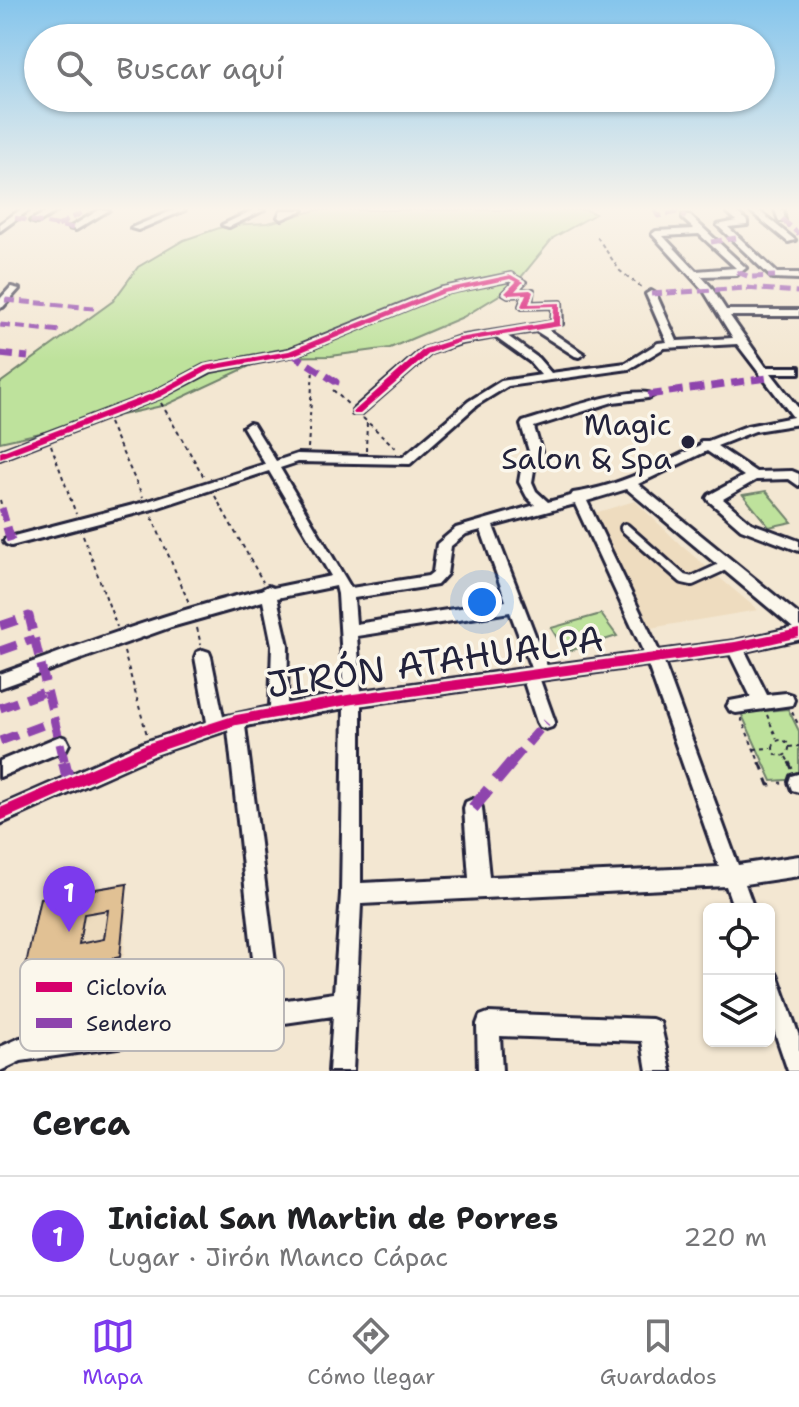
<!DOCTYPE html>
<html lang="es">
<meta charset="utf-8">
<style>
:root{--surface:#fff;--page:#f2f2f2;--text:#202124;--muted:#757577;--line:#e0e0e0;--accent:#7c3aed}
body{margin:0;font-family:"Shantell Sans",sans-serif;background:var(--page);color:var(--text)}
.controls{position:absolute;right:24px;bottom:24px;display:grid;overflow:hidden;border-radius:12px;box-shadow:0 2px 6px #0004}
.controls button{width:72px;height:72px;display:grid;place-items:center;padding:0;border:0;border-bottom:2px solid var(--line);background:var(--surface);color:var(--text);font:40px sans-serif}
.you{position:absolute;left:482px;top:602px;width:28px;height:28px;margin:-20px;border:6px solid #fff;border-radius:50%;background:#1a73e8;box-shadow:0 0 0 12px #1a73e833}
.badge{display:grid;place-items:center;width:52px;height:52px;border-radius:50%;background:var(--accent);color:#fff;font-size:26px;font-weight:700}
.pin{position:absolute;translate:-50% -66px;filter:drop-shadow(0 2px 4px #0008)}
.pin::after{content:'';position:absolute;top:42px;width:28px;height:24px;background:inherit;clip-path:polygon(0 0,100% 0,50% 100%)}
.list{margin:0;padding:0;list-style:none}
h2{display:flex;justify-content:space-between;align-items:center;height:104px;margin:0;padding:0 32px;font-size:34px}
h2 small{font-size:26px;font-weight:400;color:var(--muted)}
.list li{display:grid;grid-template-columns:52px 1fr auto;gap:24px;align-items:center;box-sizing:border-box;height:120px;padding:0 32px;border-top:2px solid var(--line)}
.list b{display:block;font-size:30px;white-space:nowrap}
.list p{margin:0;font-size:26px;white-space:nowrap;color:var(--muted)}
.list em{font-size:26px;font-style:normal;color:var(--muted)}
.icon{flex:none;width:44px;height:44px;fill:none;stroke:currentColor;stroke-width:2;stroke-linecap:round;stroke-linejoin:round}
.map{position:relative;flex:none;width:799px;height:1071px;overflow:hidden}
.search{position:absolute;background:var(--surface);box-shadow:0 2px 6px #0004;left:24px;right:24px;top:24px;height:88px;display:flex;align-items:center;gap:20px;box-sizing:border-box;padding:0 28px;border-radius:44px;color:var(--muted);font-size:30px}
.sheet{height:224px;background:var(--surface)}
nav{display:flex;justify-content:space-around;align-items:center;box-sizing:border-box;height:112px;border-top:2px solid var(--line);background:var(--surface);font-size:22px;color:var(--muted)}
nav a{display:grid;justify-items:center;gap:4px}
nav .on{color:var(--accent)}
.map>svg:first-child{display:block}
.built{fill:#eedcbf}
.green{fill:#bee29c;stroke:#70826c;stroke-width:2}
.building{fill:#e1c194;stroke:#22223b;stroke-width:2;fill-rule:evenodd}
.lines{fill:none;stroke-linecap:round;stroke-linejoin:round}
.service-casing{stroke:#22223b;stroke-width:14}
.minor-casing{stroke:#22223b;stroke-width:6}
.path-far1{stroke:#22223b;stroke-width:2;stroke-dasharray:4 4;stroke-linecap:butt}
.path{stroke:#22223b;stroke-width:3;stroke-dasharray:9 9;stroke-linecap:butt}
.service{stroke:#fbf7ec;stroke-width:8}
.minor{fill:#fbf7ec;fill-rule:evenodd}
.quiet-far3{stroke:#8e44ad;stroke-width:5;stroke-dasharray:11 5;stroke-linecap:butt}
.quiet-far2{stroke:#8e44ad;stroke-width:7;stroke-dasharray:14 7;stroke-linecap:butt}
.quiet-far1{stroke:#8e44ad;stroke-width:9;stroke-dasharray:18 9;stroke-linecap:butt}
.quiet{stroke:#8e44ad;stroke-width:12;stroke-dasharray:24 12;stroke-linecap:butt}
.cycleway-casing{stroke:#fbf7ec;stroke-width:5}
.cycleway{fill:#d6006c;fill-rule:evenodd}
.poi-dot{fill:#22223b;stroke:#fbf7ec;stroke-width:3}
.labels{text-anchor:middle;stroke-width:7;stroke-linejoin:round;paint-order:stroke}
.poi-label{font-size:30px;fill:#22223b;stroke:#fbf7ec;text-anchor:end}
.near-street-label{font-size:36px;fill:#22223b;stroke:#fbf7ec}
.key{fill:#fbf7ec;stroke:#bab7b7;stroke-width:2}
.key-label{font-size:22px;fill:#22223b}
</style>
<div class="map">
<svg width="799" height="1071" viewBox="0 0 799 1071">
<rect width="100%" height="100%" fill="#f3e7d2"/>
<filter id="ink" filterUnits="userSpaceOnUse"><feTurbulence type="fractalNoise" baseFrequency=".0125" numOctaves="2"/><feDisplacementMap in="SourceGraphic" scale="16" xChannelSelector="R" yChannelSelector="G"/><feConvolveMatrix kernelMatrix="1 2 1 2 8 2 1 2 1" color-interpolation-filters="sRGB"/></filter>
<g filter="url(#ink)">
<path class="built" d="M635,501L683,547L758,610L650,628L591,514Z
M128,882L124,955L119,961L27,983L23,979L39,898Z"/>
<path class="green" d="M317,210H587L595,214L553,238L514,286L463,317L390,348L331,356L269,357L166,405L0,442V383L113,301L138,267L184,240L228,225L268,223Z
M766,491L792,522L769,527L743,495Z
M601,614L617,636L566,652L551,628Z
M788,709L799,731V779L772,781L741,713Z"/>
<path class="building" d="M127,884L120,957L23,979L40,898ZM108,910L104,939L79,944L84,914Z"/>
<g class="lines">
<g class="service-casing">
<path id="service" d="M625,528L683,579L692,581L727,565"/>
</g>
<g class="minor-casing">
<path id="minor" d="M20,210H29L0,231V224Z
M49,210H59L37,223L30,221Z
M99,210H109L76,230L69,228Z
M174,210H185L138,230L131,228Z
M253,210H264L229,227L222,225Z
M281,210H303L282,219L278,217Z
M725,210H734L747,221V225L728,227L777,273H799V279L772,278L717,225L737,221Z
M749,210H758L795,240L788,242Z
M775,210H783L785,221H779Z
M683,215H689L746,268L737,275L701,276L711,287L726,310H799V316H730L766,367H799V373H771L799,409V424L755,431L717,446L756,472L792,471L799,474V486L789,479L756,480L723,499L751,523L799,541V551L741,529L709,501L707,498L709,495L744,476L707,451L638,484L799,615V639L745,651L767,695L786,693L792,695L794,700L792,705L736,713L730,711L727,706L730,701L751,697L730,654L664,663L738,865L799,856V876L745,884L754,909H734L726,886L361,904L353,1071H329L333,1016L21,1061L0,1071V1047L20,1038L258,1004L228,730L156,754L0,824V806L145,742L207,722L195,657L197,652L203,650L209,652L211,657L223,717L270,707L272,645L263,601L171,627L0,688V674C86,643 172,610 261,590L268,586L273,588L331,576L269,471L153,509L11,546L6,544L4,541L6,538L145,502L265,464L243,427L249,423L253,424L276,461L297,454L403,457L469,401L501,381L541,375L530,362L495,337L461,343L431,353L361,414H353V410L423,349L459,337L552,322L553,307L522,308L520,306L524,295L508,296L503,293L514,282L510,280L445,293L295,355L211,371L161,397L0,459V451L153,393L204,366L288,350L439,289L511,274L525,282L517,290H533L531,303L561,302L562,324L547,329L584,354L579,357L575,356L536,331L506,335L538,358L551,373L626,363L658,343L667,342L646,294L651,291L656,294L677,341L733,338L704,291L652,234L656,231L694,229L683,219ZM699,234L736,268L696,271L663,236ZM737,344L793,417L747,426L708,441H701L700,445C659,465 618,487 573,493L571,496L548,502L536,491L532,482L534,470L541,451L534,427L613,402L648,398L654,395C635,383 547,415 523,422L521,425L529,451L521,470L519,482L527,497L535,505L456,528L437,544L433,572L428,576L351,588L280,468L298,462L410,464L477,405L508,386L629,369L664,348ZM627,489L793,628L735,641L659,651L587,501ZM575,504L644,653L547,666L493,526ZM481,530L506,601L356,624L354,598L437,585L447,574L451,546L466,534ZM336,586L338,594L344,693L287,704L288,645L277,598ZM510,612L531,668L361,691L357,636ZM648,665L719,867L489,877L482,808L480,802L473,799L466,802L464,808L469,878L361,883V705L524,682L537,722L540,727L546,729L552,727L555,722L540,680ZM344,708L341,894L334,993L280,1001L245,726Z
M11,287L19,289L3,307L0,308V299Z
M60,736L66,738L69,744L66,750L0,777V761Z
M798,774H799V792L792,790L789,782L791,776Z
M769,971L777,974L799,1036V1071H788L769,1015Z
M488,1013L652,1019L660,1022L671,1071H647L642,1041L500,1036L502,1071H478L477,1024L480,1016Z"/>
</g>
<path class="path-far1" d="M597,237L620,271L644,289
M333,390L350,406
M161,403L204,477
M363,418L397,449
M109,423L143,497
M51,445L76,514
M308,448L313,369
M366,451L367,421
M215,496L263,582
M0,500L2,508
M152,517L189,603
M83,535L117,627
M197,628L201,645
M124,652L147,735
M792,712L799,726
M767,715L777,739
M741,718L760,764
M773 748a8 8 0 1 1 16 0a8 8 0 1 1-16 0Z
M789,747L799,746
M754,749L771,748
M786,757L790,764"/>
<path class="path" d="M760,762L769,785L782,783
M789,762L792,769"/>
<use href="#service" class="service"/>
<use href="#minor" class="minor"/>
<path class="quiet-far3" d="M655,210L658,216L677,212L686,217
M15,218L73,228
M782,219L799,234
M58,226L86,210
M711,242L736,238
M737,272L750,277L775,276
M651,294L746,288L799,292
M5,300L94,308
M0,325L62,331"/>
<path class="quiet-far2" d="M291,353L336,382L333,390
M0,354L28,357
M648,395L767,378
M2,508L8,529"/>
<path class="quiet-far1" d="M7,527L11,541
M0,626L29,616L65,764
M0,651L34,639
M0,708L47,691
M0,741L54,721
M510,764L546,722"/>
<path class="quiet" d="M64,762L69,783
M473,808L512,762"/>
<g class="cycleway-casing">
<path id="cycleway" d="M511,275L523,282L515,291L530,290L533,292L529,304L560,303V326L460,342L430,353L360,414H354L353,412L424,349L459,338L553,322L554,306L523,307L521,306L526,294L508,295L505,293L516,282L510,279L444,293L294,355L210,370L160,397L0,458V452L154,393L205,366L289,351L440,290Z
M799,629V637L735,652L353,704L236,725L154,753L0,821V808L146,744L236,715L353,694L735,642Z"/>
</g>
<use href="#cycleway" class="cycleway"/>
</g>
</g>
<linearGradient id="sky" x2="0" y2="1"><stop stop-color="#85c5ec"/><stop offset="0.58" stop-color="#faf4eb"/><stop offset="1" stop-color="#faf4eb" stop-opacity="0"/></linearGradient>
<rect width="799" height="360" fill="url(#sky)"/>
<circle class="poi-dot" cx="688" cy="442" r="8"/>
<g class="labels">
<g class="poi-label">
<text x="672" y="435">Magic<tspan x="672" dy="34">Salon &amp; Spa</tspan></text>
</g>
<g class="near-street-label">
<text transform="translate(435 661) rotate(-8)" y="13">JIRÓN ATAHUALPA</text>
</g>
</g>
<rect x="20" y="959" width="264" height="92" rx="12" class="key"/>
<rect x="36" y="982" width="36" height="10" fill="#d6006c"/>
<rect x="36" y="1018" width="36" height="10" fill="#8e44ad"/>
<g class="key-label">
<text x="86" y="995">Ciclovía</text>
<text x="86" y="1031">Sendero</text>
</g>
</svg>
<div class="controls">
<button><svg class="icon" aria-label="locate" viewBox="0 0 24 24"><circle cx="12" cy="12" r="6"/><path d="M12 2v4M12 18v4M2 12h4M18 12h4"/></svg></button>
<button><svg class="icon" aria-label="layers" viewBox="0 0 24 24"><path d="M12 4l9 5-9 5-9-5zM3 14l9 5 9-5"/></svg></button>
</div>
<div class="you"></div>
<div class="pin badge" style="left:69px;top:932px">1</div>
<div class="search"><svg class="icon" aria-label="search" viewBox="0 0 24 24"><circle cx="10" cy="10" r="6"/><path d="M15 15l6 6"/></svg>Buscar aquí</div>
</div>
<section class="sheet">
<h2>Cerca<small></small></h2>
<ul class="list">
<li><span class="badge">1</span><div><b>Inicial San Martin de Porres</b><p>Lugar · Jirón Manco Cápac</p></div><em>220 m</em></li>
</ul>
</section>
<nav>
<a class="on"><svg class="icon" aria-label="map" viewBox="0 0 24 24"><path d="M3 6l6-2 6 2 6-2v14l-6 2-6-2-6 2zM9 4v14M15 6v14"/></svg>Mapa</a>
<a><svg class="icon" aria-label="directions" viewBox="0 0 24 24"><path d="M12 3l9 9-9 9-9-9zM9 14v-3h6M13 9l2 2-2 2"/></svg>Cómo llegar</a>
<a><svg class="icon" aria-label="saved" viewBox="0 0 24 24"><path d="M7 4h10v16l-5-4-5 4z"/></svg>Guardados</a>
</nav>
